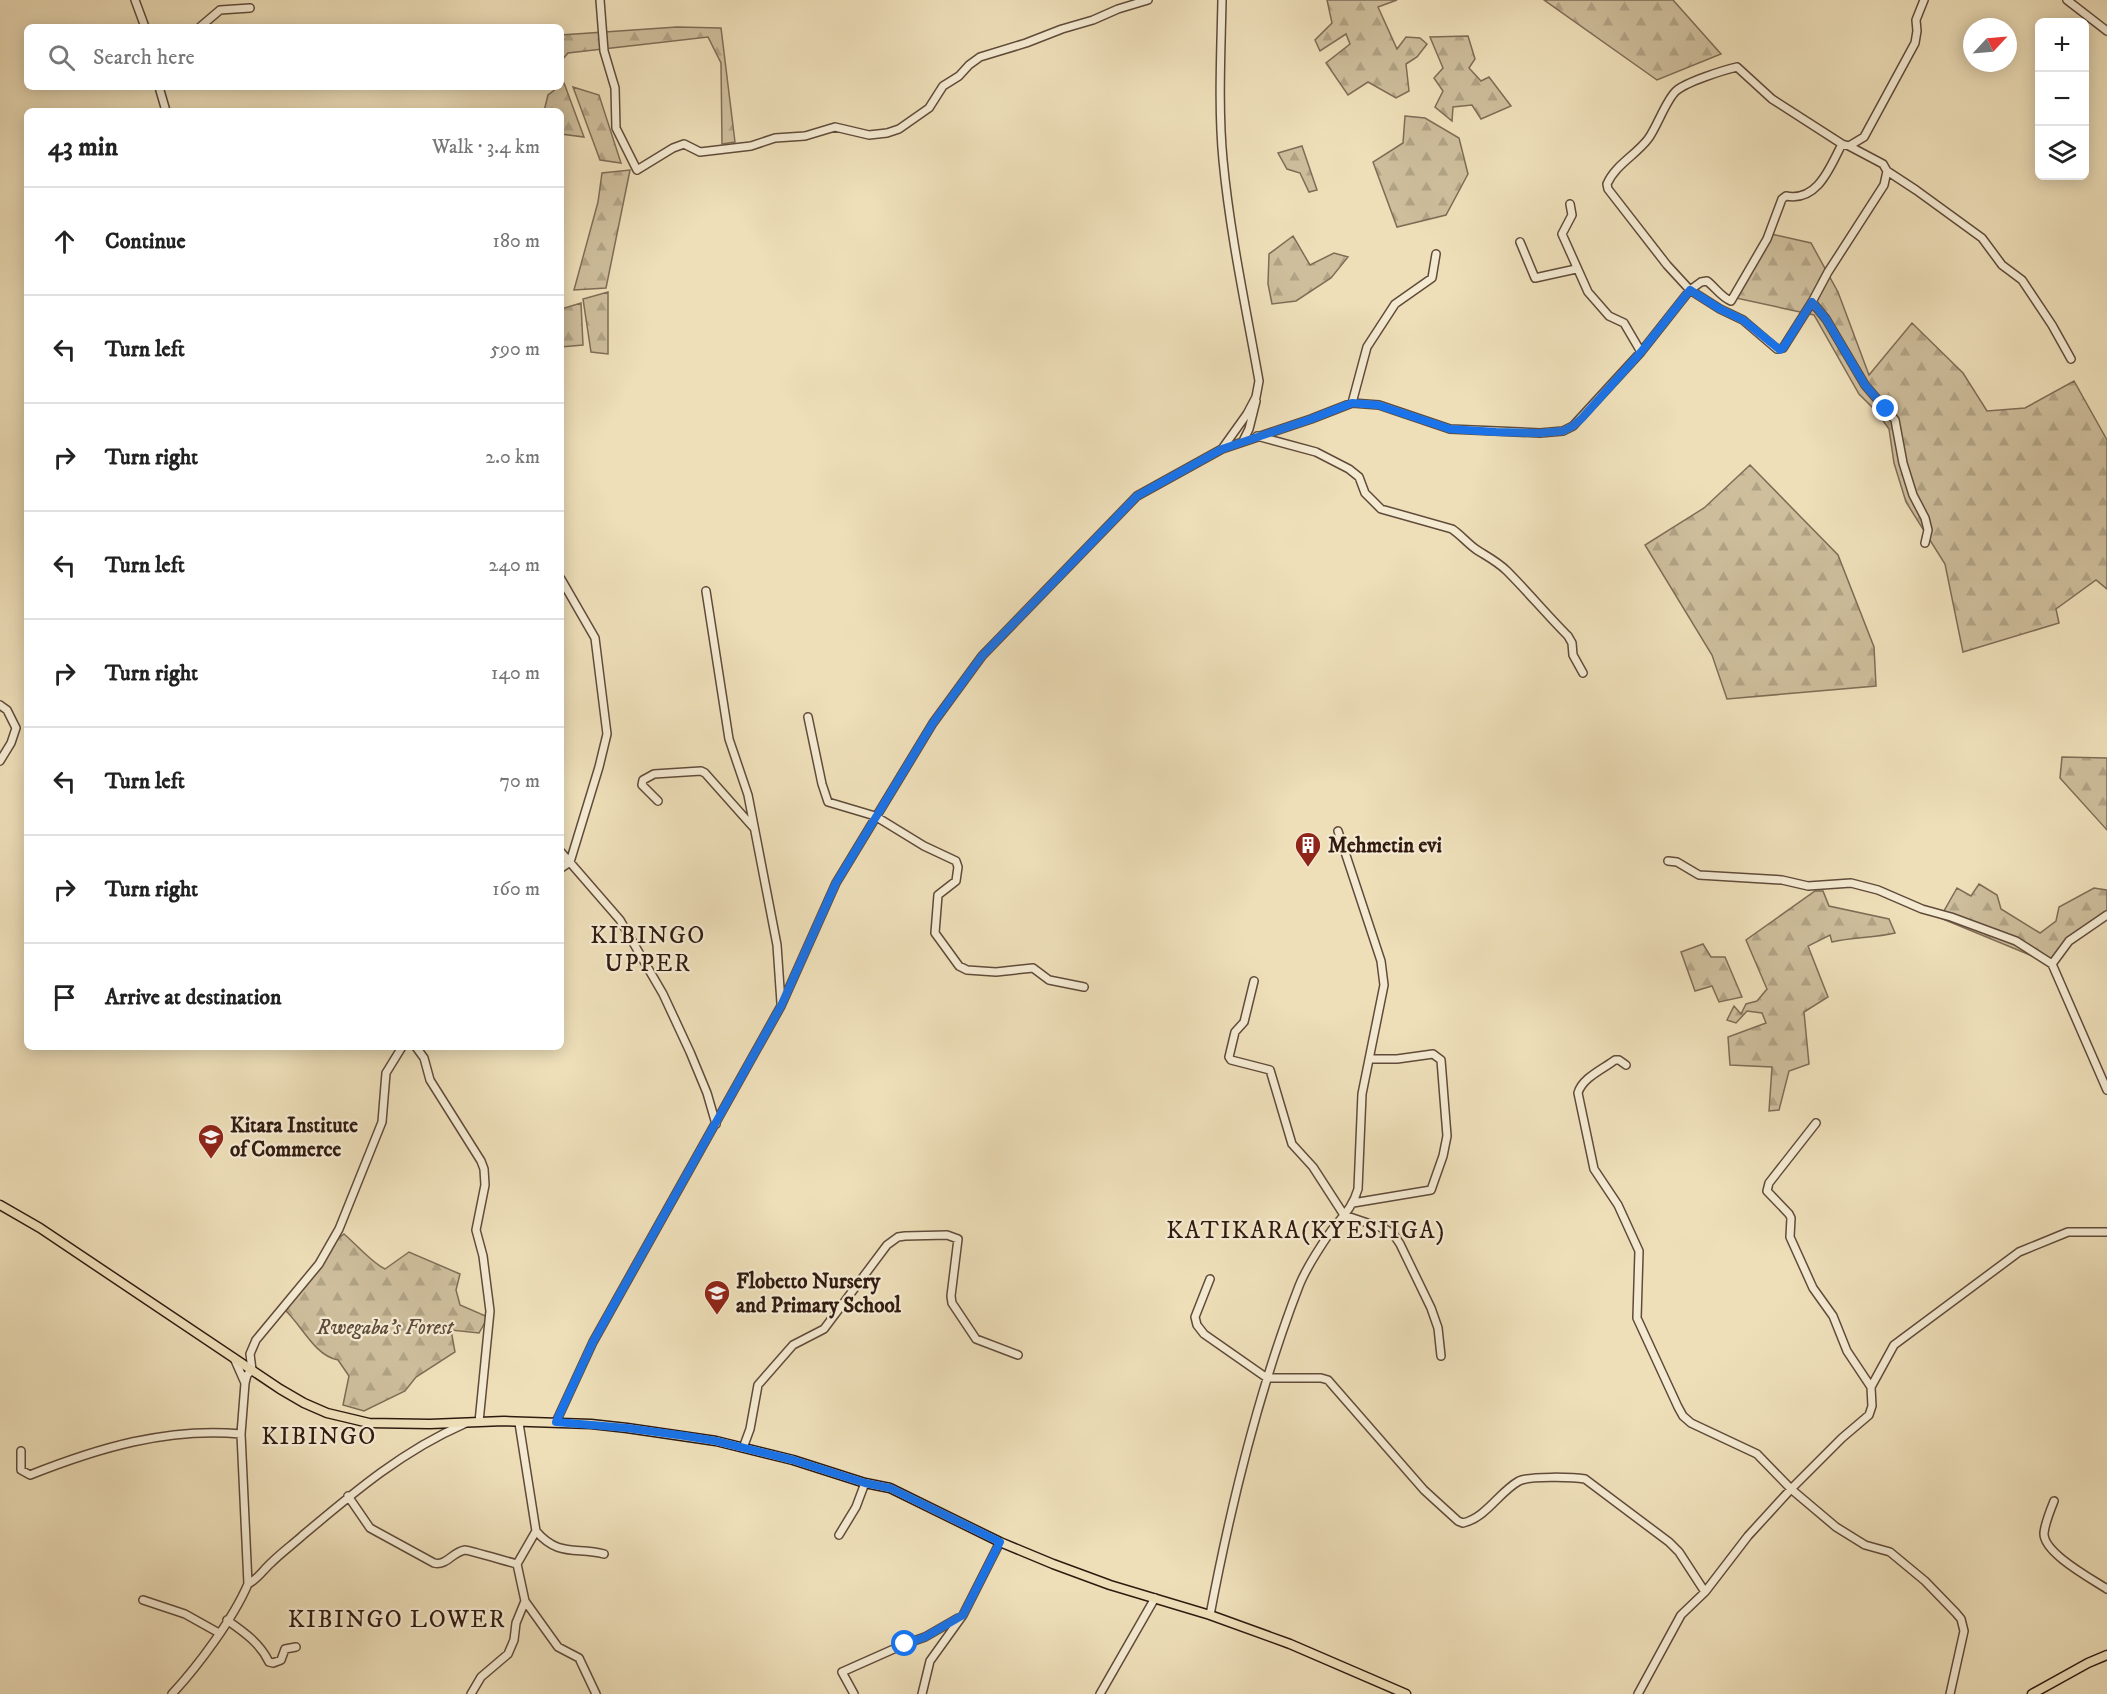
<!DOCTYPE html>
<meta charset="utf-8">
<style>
:root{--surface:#fff;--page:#f6f6f6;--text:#222;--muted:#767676;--line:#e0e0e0}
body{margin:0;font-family:"IM FELL DW Pica",serif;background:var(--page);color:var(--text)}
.controls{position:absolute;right:18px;top:18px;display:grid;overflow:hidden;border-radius:9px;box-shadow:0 3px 15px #0003}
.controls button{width:54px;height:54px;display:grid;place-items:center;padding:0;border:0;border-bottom:2px solid var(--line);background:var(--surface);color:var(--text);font:30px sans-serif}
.compass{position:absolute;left:1963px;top:18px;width:54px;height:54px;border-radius:50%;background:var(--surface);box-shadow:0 3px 15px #0003;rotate:64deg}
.stop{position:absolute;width:18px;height:18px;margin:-14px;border:4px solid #1a73e8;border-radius:50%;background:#fff}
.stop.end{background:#1a73e8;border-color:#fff;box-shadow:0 2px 6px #0008}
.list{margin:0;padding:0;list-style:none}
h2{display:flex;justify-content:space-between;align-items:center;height:78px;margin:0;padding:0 24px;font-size:26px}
h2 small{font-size:20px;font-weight:400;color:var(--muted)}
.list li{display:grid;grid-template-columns:39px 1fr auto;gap:18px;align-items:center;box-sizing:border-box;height:108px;padding:0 24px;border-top:2px solid var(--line)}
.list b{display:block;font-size:22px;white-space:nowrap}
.list em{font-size:20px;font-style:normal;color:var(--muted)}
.icon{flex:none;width:33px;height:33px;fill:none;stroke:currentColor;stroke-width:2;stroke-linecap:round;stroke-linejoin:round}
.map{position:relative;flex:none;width:2107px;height:1694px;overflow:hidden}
.search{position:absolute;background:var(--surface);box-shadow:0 3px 15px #0003;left:24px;top:24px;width:540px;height:66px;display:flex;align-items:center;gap:15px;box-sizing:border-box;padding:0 21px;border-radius:9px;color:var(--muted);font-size:22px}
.panel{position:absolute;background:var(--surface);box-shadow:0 3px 15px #0003;left:24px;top:108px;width:540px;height:942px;border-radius:9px}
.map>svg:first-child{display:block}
.forest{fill:url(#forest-firs);stroke:#7f6c56;stroke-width:1.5}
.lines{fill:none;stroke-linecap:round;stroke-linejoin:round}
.minor-casing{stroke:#604b3a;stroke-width:10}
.major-casing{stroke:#301a10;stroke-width:11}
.minor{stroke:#f4ead2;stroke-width:7}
.major{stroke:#eedfb9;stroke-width:8}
.route{stroke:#1a73e8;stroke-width:8}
.labels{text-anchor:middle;stroke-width:4.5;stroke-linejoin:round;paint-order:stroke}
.poi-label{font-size:21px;font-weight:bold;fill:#301a10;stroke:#f4ead2;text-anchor:start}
.park-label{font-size:21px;font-style:italic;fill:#5f4b3a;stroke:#f4ead2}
.quarter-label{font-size:24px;letter-spacing:1.5px;fill:#301a10;stroke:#f4ead2}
</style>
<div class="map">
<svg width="2107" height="1694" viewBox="0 0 2107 1694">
<defs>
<pattern id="forest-firs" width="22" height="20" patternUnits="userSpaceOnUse" patternTransform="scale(1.5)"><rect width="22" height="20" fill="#cebe9c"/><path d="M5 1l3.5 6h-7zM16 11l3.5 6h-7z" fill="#b1a385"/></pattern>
</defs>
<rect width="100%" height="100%" fill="#eedfb9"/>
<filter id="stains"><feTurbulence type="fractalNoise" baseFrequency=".00333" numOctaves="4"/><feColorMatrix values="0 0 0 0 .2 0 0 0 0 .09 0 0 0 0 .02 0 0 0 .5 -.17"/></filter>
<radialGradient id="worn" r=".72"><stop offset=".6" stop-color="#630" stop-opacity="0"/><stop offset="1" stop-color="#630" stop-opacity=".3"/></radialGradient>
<path class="forest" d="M1327,0H1397L1378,7L1397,49L1406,37L1420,38L1427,44L1417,57L1406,64L1409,91L1396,98L1368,82L1348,95L1326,63L1350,44L1346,34L1320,51L1315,40L1332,23Z
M1544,0H1673L1721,54L1657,80Z
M677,27L721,28L735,142L722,144L721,63L708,37L568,53L561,61V35Z
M1468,36L1475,59L1469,68L1481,81L1489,77L1511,106L1481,119L1472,105L1453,107L1452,121L1435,107L1443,91L1434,78L1443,68L1430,37Z
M564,83L584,137L561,134V111H544L548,95Z
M573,87L599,95L621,163L600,160Z
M1405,116L1425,118L1459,138L1468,174L1446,215L1397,227L1373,162L1403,143Z
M1302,146L1317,190L1309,192L1300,173L1287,169L1278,153Z
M630,170L606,288L574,290L598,202L602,173Z
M1767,233L1811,243L1838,292L1869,375L1912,323L1963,373L1987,411L2025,408L2074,381L2107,440V589L2096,580L2056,609L2059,623L1963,652L1945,564L1906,502L1894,463L1889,429L1876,411L1859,394L1814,315L1736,298Z
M1293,236L1310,265L1334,253L1348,257L1331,278L1296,301L1272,304L1268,284L1269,254Z
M608,292V354L591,352L583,299Z
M581,303L583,345L561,347V309Z
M1750,465L1838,555L1874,647L1876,686L1727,699L1712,655L1645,545L1704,508Z
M2062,757L2107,758V830L2060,778Z
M1979,884L1997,895L2001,909L2040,933L2056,921L2059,907L2094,888L2107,890V916L2075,935L2052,964L1940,918L1957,888L1971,896Z
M1815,891H1823L1829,906L1889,919L1895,933C1874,938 1853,937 1832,942L1830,935L1808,946L1828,997L1804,1012L1809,1064L1789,1071L1779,1110L1769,1111L1772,1067L1730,1065L1728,1037L1766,1023L1762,1013L1747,1011L1736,1023L1727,1020L1734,1006L1741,1014L1746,1004L1757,1001L1767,989L1746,940Z
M1703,944L1711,957H1725L1742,997L1719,1002L1712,986L1695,991L1681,952Z
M344,1234C356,1244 372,1263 385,1269L409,1252L460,1274L456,1290L460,1305L488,1317L479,1333L451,1330L455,1352L416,1377L405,1391L364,1411L343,1405L349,1376L338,1360C315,1356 302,1326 286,1311L297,1293L321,1268L330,1245Z"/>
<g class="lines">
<g class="minor-casing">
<path id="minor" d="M135,0L145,27
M600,0L604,51L615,88L616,128L637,170L673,148L684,144L700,152L751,146L775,138L805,136L835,127L869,135L887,133L899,129L929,108L943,86L959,76L969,65L980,57L1026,43L1062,29L1093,20L1118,9L1148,0
M2067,0L2107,31
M200,27L220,10L250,8
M159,87L166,111
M1842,144C1830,167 1818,202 1786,196L1782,199L1767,239L1731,301C1721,297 1716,288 1707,281L1701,282L1690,290L1720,309L1743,320L1777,349L1783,348L1812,302L1828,272L1884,185L1887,171L1883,164L1849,146
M1887,171L1916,190L1982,238L2002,265L2022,280L2052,325L2071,359
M1570,204L1572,215L1562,234L1588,292L1609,316L1624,323L1641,352
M1520,242L1535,278L1576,269
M1812,302L1826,319L1865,385L1895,420L1903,463L1913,495L1925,518L1928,530L1925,543
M1352,403L1367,347L1395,304L1432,278L1436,254
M1257,436L1316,452L1349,469L1359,477L1365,493L1381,509L1452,529C1461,535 1468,544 1477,550C1488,557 1498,562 1507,571C1528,592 1547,615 1568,636L1572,643L1573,655L1583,673
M1243,441L1249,429L1256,401
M1222,449L1311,419L1352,403L1379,405L1450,429L1540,433L1563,431L1573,426L1641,352L1690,290L1667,265L1608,189L1607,184C1615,165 1636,155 1648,139C1657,127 1666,100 1676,91C1686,82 1724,70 1737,67L1772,99L1842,144L1849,146L1864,137L1915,43L1917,31L1916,20L1924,0
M561,579L595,638L607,734L599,767L570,862L561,868
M706,591L729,739L748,795L777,945L781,1003
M0,705L7,710L16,728L11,743L0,761
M808,717L822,784L828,802L875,816L924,846L956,861L958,867L956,881L938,895L935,933L959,966L967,970L996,972L1033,968L1049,980L1084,987
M658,801L642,785L643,780L654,774L701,771L705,773L753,827
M561,852L620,920L663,994L690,1052L707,1093L716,1124
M1668,861L1677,862L1699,875L1782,880L1808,886L1851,883L1878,890L1922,909L1951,917L2016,941L2052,964L2107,1090
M2052,964L2069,941L2107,915
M1254,981L1244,1022L1235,1032L1229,1057L1231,1060L1270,1070L1292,1144L1313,1167L1344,1215L1385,1229L1394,1235L1400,1244L1431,1308L1438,1328L1441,1356
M416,1047L424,1058L430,1080L481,1161L484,1169L485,1185L476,1230L483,1256L490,1311L479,1422
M1626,1065L1619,1060H1615C1603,1069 1582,1078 1578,1093L1594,1169L1618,1205L1639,1251L1637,1318L1678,1407L1683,1416L1691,1423L1757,1454L1791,1489L1836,1527L1865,1545L1890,1552L1925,1581L1956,1613L1961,1619L1964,1631L1950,1694
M1816,1123L1769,1183L1767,1191L1789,1214L1791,1218L1790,1237L1813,1288L1833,1316L1847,1351L1871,1387
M1353,1203L1431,1190L1443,1156L1447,1136L1441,1060L1433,1054L1397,1059H1369
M1210,1279L1195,1317L1197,1325L1204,1334L1267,1378H1321L1328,1380L1424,1490L1458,1521L1463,1523C1487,1517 1499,1492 1519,1481C1529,1476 1573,1477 1585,1479L1669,1542L1679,1552L1705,1592
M234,1358L245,1383
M556,1422L593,1342L781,1006L836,883L933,723L982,656L1137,496L1222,449L1247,414L1256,397L1259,381C1246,308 1230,234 1223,160C1218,107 1221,53 1222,0
M519,1423L536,1531C558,1557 576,1547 604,1554
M743,1448L750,1429L758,1385L793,1345L824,1329L887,1245L898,1237L905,1236L947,1235L958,1239L951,1296L952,1303L976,1339L1018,1355
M21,1451V1470L30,1475C98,1448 168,1427 241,1434
M348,1496L370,1528L434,1563C447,1566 452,1552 465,1550C468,1550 509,1562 517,1564
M2054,1501C2050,1511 2045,1523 2044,1533C2043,1553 2092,1579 2107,1589
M536,1531L517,1564L525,1601L558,1647L579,1658L596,1694
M839,1535L856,1507L865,1483
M248,1584C258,1579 263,1570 271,1563C281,1553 292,1545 302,1536C353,1493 402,1451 464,1424
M143,1600L185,1614L219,1633
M1210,1615C1231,1504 1258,1392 1299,1286C1306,1268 1320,1247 1331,1231C1342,1217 1353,1207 1358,1189L1362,1094L1384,985L1381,961L1338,831
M227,1620C244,1632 260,1643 269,1662L273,1663L281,1660L285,1649L296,1647
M172,1694C198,1666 233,1619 248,1584L241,1434L245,1383L247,1375L252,1370L250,1354L256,1340L319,1264L339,1229L382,1122L386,1073L402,1047
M471,1694L481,1677L508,1654L514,1640L516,1623L525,1601
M854,1694L842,1672L905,1644L925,1637L958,1618
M922,1694L930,1661L963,1615L1000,1542
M1100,1694L1155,1598
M1638,1694L1681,1615L1705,1592L1748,1536L1791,1489L1842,1438L1869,1415L1872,1406L1871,1387L1894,1345L2019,1252L2068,1232H2107"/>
</g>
<g class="major-casing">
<path id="major" d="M0,1205L40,1228L280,1389L304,1403L327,1413L369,1423L430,1424L504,1421L591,1424L627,1428L716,1441L793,1460L865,1483L890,1488L1000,1542L1053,1564L1110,1585L1210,1615L1290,1644L1406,1694
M2032,1694L2088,1663L2107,1655"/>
</g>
<use href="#minor" class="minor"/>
<use href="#major" class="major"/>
</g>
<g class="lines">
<path class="route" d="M905,1644L925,1637L963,1615L1000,1542L890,1488L865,1483L793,1460L716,1441L685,1436L627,1428L556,1422L593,1342L781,1006L836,883L933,723L982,656L1137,496L1222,449L1311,419L1352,403L1378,405L1450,429L1496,432L1540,433L1563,431L1573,426L1582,418L1641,352L1690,290L1720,309L1743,320L1780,350L1783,348L1812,302L1826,319L1865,385L1886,409"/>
</g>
<defs>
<g id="building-pin" transform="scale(1.35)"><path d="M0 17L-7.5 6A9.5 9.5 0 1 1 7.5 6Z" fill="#8f2418" stroke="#f4ead2"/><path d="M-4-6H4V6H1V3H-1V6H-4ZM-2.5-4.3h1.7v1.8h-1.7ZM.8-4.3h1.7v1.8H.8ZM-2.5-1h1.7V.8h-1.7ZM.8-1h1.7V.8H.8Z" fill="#fff"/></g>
<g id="school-pin" transform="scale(1.35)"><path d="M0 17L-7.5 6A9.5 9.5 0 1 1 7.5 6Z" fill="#8f2418" stroke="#f4ead2"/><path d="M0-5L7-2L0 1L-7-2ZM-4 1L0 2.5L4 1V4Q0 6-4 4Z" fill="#fff"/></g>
</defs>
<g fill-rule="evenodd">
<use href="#building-pin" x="1308" y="845"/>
<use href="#school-pin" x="211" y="1137"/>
<use href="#school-pin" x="717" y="1293"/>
</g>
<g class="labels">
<g class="poi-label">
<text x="1328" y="852">Mehmetin evi</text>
<text x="230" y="1132">Kitara Institute<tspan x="230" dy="24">of Commerce</tspan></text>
<text x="736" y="1288">Flobetto Nursery<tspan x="736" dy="24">and Primary School</tspan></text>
</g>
<g class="park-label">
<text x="385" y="1334">Rwegaba's Forest</text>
</g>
<g class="quarter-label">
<text x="648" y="943">KIBINGO<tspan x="648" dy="28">UPPER</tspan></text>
<text x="1306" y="1238">KATIKARA(KYESIIGA)</text>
<text x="319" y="1444">KIBINGO</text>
<text x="397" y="1627">KIBINGO LOWER</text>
</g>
</g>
<rect width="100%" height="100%" filter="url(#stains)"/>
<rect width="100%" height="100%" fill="url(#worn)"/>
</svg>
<div class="controls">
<button>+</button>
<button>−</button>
<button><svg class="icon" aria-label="layers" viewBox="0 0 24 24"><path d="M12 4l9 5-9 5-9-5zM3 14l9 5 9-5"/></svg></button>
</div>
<svg class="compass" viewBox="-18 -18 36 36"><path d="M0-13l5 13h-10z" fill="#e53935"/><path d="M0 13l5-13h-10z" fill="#767676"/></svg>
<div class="stop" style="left:905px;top:1644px"></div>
<div class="stop end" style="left:1886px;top:409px"></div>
<div class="search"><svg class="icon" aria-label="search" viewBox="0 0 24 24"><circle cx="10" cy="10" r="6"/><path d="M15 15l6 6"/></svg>Search here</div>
<section class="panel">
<h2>43 min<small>Walk · 3.4 km</small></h2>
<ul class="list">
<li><svg class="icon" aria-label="ahead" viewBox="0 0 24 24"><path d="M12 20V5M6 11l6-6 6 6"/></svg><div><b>Continue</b></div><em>180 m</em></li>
<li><svg class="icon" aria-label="left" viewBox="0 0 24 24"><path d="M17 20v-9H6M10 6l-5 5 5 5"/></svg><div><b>Turn left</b></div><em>590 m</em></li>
<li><svg class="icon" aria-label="right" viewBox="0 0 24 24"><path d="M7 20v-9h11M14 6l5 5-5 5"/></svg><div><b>Turn right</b></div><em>2.0 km</em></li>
<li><svg class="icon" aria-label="left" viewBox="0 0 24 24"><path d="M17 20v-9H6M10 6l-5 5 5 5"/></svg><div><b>Turn left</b></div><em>240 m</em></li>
<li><svg class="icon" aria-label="right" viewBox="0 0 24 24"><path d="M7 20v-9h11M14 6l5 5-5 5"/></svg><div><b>Turn right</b></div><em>140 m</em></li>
<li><svg class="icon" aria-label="left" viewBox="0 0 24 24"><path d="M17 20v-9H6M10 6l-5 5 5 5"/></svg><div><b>Turn left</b></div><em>70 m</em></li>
<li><svg class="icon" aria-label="right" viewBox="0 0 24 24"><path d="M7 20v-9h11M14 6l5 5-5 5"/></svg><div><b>Turn right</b></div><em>160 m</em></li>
<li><svg class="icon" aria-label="arrive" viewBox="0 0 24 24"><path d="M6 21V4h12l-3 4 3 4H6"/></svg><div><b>Arrive at destination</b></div></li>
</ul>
</section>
</div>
